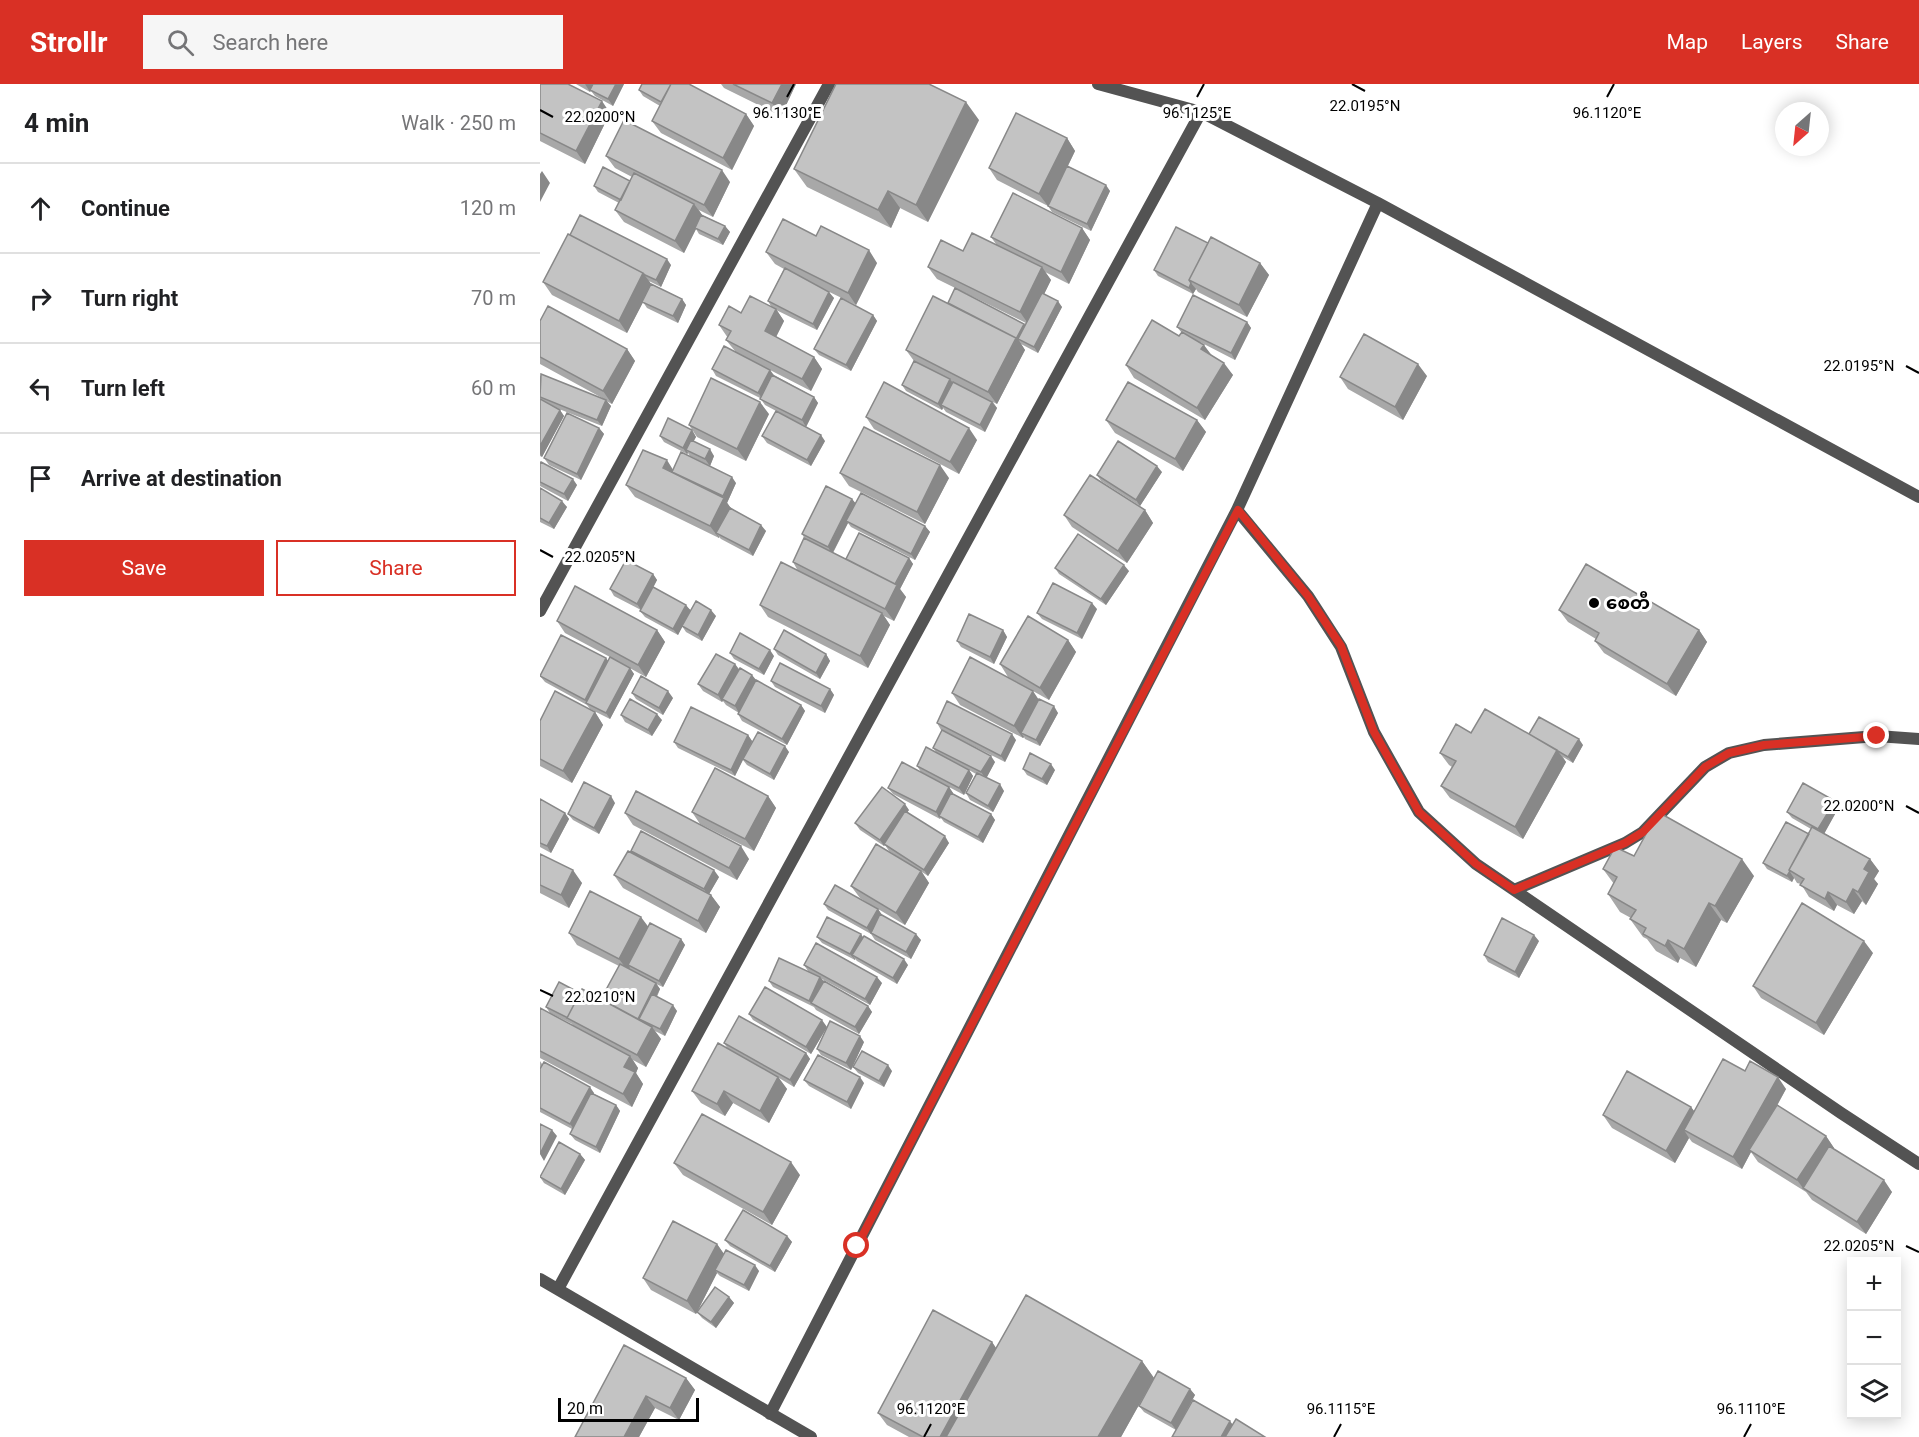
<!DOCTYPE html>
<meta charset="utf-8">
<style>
:root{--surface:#fff;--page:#f6f6f6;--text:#202124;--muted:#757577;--line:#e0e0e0;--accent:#d93025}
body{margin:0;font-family:Roboto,"Noto Sans Myanmar",sans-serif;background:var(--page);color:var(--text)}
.controls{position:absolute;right:18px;bottom:18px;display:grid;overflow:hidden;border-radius:0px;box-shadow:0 3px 15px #0003}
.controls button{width:54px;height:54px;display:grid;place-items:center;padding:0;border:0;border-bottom:2px solid var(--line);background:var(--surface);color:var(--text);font:30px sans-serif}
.compass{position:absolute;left:1235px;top:18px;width:54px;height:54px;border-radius:50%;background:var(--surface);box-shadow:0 3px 15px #0003;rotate:207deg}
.scale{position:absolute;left:18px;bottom:15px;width:141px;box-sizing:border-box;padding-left:6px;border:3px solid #000;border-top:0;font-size:16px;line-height:21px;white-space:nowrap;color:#000;-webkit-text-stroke:4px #fff;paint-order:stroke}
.stop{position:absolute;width:18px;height:18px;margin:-14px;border:4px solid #d93025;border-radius:50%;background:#fff}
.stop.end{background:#d93025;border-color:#fff;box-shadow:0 2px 6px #0008}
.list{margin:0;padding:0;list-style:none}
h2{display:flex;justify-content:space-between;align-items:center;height:78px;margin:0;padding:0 24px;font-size:26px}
h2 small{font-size:20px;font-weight:400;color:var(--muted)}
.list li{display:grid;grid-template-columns:39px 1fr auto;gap:18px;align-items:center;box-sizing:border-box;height:90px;padding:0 24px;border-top:2px solid var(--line)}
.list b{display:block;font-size:22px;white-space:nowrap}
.list em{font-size:20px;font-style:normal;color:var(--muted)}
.actions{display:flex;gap:12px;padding:18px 24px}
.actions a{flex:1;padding:14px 0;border:2px solid var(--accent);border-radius:0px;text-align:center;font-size:21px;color:var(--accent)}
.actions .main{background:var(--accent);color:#fff}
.icon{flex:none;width:33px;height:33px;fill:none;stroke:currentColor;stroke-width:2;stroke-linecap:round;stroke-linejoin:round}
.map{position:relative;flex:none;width:1379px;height:1353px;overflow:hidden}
header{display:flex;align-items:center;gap:36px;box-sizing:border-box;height:84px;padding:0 30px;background:var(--accent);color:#fff}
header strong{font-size:28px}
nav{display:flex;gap:33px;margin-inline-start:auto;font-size:21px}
.search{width:420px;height:54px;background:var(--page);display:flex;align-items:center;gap:15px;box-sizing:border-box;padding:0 21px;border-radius:0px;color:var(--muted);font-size:22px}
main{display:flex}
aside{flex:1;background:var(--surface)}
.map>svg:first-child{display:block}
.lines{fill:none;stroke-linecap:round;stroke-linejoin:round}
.street{stroke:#535353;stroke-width:12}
.wall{fill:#a8a8a8}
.shaded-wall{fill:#888}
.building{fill:#c3c3c3;stroke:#888;stroke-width:1.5}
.route{stroke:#d93025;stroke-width:8}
.ticks{fill:none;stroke:#000;stroke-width:2}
.poi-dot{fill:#000;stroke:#fff;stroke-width:2}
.labels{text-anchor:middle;stroke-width:6;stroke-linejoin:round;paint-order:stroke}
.poi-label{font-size:18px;font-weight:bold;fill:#000;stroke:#fff;text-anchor:start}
.ticks-label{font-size:15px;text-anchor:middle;fill:#000;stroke:#fff;stroke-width:6;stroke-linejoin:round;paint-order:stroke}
</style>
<header>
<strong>Strollr</strong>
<div class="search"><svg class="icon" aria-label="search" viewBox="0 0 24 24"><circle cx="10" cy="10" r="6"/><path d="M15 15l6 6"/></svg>Search here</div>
<nav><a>Map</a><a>Layers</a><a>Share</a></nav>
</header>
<main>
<aside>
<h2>4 min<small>Walk · 250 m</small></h2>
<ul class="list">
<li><svg class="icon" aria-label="ahead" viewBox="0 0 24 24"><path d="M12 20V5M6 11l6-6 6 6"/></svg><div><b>Continue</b></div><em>120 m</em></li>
<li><svg class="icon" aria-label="right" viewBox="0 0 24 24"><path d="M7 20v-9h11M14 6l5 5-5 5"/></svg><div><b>Turn right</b></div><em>70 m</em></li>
<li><svg class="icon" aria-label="left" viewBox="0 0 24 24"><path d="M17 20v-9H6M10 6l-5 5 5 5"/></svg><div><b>Turn left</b></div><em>60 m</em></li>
<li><svg class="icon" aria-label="arrive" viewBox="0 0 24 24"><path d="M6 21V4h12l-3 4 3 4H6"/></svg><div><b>Arrive at destination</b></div></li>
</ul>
<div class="actions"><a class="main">Save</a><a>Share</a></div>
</aside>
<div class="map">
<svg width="1379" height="1353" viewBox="0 0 1379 1353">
<rect width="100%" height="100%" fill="#fff"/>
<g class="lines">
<path class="street" d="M558,0L661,28L838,119L1379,413
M697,426L768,512L801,563L834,648L879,728L936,780L1301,1029L1379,1080
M0,527L289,0
M974,806L1085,759L1103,748L1165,683L1189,669L1224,661L1337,652L1379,655
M0,1195L271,1353
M18,1205L661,28
M230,1330L697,426L838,119"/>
</g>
<path class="wall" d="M0,0L70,29L45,80L0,57Z
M36,0H84L73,22L55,12L51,7L50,8Z
M181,0H256L241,32L184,4Z
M99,6L206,30L214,42L192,86L121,49L112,37L120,22L103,12Z
M439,36L388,138L360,124L351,144L267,103L254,85Z
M527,54L535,67L528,82L570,107L551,147L512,128L508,122L457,96L449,84Z
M66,72L190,98L173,133L159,126L162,131L185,142L190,148L183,161L159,150L156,145L144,169L84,138L75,126L79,119L58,108L54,102L90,97L92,93L75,84Z
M542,144L550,156L529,200L505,188L511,196L504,210L522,223L498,269L481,260L485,266L457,320L453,318L457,324L445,348L406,328L403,324L402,326L366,307L362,301L374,277L366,266L408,219L485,241L486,239L397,195L388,183L423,167L456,160L451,153Z
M30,151L131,181L121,203L109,197L111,200L142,215L146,221L138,239L107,224L103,218L87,249L12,211L3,198Z
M276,152L337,179L316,221L271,199L294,214L277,246L232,224L228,217L244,185L235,180L226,168Z
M668,159L720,179L729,191L707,233L658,208L656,205L653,210L618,192L614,186Z
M236,225L244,237L236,253L274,273L282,285L271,307L230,286L234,291L274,313L278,319L266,343L225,321L220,314L176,292L172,285L195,267L186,256L188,254L179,241L201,229Z
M333,231L337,237L311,287L279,271L274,265Z
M0,237L87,265L95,277L72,320L66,317L71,322L62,342L19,325L24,332L2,373L0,372V292L64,315L0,280Z
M707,238L711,244L695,276L660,258L672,272L693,291L665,336L594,294L586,281L639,252L642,249L637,243Z
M887,292L863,336L808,305L800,293Z
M229,330L206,377L157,353L149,341Z
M326,333L437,356L419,390L334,345Z
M566,336H657L666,348L643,387L575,349Z
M59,344L64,350L41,396L9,381L4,374Z
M152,346L156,353L153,358L174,372L170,382L150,372L148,369L147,370L124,358L120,352Z
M222,352L285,357L271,382L227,359Z
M0,380L37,401L28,417L0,402Z
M133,386L196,399L187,419L186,418L191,424L226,447L213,472L181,455L179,453V454L95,413L86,401Z
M622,388L600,422L561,397L557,391Z
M300,389L409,394L385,440L309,402Z
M0,404L27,423L14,445L0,438Z
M312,415L315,419L385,442L390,448L375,476L311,443L308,439L293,469L306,475L369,474L373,480L360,505L366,513L354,537L344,532L350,541L328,584L228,533L220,521L258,487L253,478L265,455L262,450Z
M605,426L613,439L587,479L532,443L524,431Z
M515,484L589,487L566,521L519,490Z
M113,490L117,496L113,504L151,526L176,532L162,557L146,548L142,542L138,551L105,533L100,527L101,526L74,512L70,505Z
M557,525L542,555L502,535L497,529Z
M1019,526L1159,546L1167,558L1136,612L1064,569L1055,557L1056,555L1028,538Z
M17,537L117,546L125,558L106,593L86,582L90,584L94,590L70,635L50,625L47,621L5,598L0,592L66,574L68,577L70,573L25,549Z
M463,546L467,553L454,580L421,563L417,557Z
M528,556L536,568L509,616L468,593L460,580Z
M234,565L286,570L290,577L280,595L238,571Z
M190,569L234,572L224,591L194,575Z
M195,580L199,585L216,596L261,621L265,627L247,661L202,637L198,630L199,629L186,621L183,617L182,618L163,607L158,600Z
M231,597L290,605L294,611L285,629L235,603Z
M92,609L133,614L123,631L96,615Z
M412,609L498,615L518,629L500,662L485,655L484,653L483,654L420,621Z
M55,628L63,641L32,699L0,682V637Z
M81,631L122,636L112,652L85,638Z
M397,639L476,656L465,678L401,646Z
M931,649L989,650L1043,661L1033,679L1023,673L1026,678L983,755L910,714L901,702L912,683L909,681L900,669Z
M208,651L212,657L249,668L234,696L207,681L203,676L195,692L138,664L134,658Z
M393,664L455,678L446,694L464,707L453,728L430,716L426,709L436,690L429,686L433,692L424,711L409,703L413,709V710L451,730L455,736L443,759L404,738L401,734L400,735L353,710L348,704L381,688L377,682L396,668Z
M483,685L515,686L507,701L487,691Z
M228,712L236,724L214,767L160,740L152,728Z
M0,715L25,729L29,735L11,769L0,763Z
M1295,717L1299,723L1284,749L1330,775L1339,787L1334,795L1338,800L1326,821L1322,817L1314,830L1297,821L1294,827L1269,813L1261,800L1257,799L1254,794L1252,798L1227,785L1223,779L1269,750L1271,745L1252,734L1247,728Z
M75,719L59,750L33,736L28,730Z
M369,726L367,728L409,759L388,792L382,788L389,799L365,841L338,825L342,831L381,856L371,875L335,856L331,850L288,826L284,820L334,823L320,814L311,802L367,779L349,767L345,761L344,762L320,746L315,739Z
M85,729L209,775L197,796L93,741Z
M91,767L179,793L169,810L171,811L180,823L166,849L83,804L74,791L92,769Z
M0,770L42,799L29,824L0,809Z
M1094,772L1214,792L1187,839L1181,836L1156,883L1140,874L1138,879L1116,867L1107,855L1103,853L1090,835L1091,834L1080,828L1068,810L1074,800L1063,785Z
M108,843L141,855L145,861L123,903L116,900L120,905L117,913L137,927L125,952L115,947L121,955L106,983L93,976L98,984L96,989L103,1000L92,1023L0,974V924L33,942L32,940L10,929L6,923L40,909L61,915L79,882L37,861L29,849Z
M277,853L368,881L357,900L317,877L315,875V876L282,859Z
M999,857L979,894L948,878L944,871Z
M1333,869L1284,951L1221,914L1213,902Z
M264,881L342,899L330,921L282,895L284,898L328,922L332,928L319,950L276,926L274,923L233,903L229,897L268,887Z
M209,930L287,943L271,970L213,936Z
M324,958L311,986L281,971L277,965Z
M184,959L266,969L270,975L254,1003L239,994L247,1005L229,1039L193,1019L185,1032L161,1019L152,1007L188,965Z
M0,977L2,980L54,1009V1010L76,1021L80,1027L60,1069L35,1056L30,1050L32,1045L0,1028Z
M313,983L352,987L344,1003L318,989Z
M1205,987L1246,1005L1237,1022L1286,1052L1294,1064V1065L1352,1108L1326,1150L1272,1116L1266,1108L1218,1078L1211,1068L1202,1085L1152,1058L1149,1054L1135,1079L1072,1044L1063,1031L1151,1023L1154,1027Z
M264,996L324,999L311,1025L269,1002Z
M40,1070L45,1076L25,1111L4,1099L0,1093Z
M134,1079L260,1091L232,1141L143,1091Z
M247,1152L252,1158L235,1188L190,1162L185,1156Z
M177,1160L184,1170L219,1187L209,1207L180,1192L177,1189L156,1230L111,1206L103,1194Z
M189,1213L194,1219L176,1244L162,1234L157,1228Z
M452,1258L456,1264L602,1277L614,1294L650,1305L655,1311L636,1346L604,1328L599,1322L609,1303L581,1353H369L347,1341L338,1329Z
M84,1261L146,1294L155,1306L139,1336L115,1324L99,1353Z"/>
<path class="shaded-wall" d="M45,0H54L50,8Z
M76,0H84L73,22L68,15Z
M242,0H256L241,32L232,19Z
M62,17L70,29L45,80L36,67Z
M426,18L439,36L388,138L376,121Z
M206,30L214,42L192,86L183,74Z
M527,54L535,67L508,122L499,110Z
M182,86L190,98L173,133L164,121Z
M2,87L10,99L0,118V90Z
M566,101L570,107L551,147L547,140Z
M348,107L360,124L351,144L338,126Z
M154,120L163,132L155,144L156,145L144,169L135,157Z
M185,142L190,148L183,161L178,155Z
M542,144L550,156L529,200L521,188Z
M329,166L337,179L316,221L308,209Z
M127,175L131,181L121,203L116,196Z
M720,179L729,191L707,233L699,221Z
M502,183L511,196L489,241L480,228Z
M103,189L112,201L87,249L79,237Z
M651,199L656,205L653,210L649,204Z
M289,208L294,214L277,246L273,240Z
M142,215L146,221L138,239L133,232Z
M518,217L522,223L498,269L494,263Z
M236,225L244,237L233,259L225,247Z
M333,231L337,237L311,287L306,281Z
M707,238L711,244L695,276L691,269Z
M484,240L488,246L478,255L485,266L457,320L448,308Z
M664,261L673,273L661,265Z
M87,265L95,277L72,320L63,307Z
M274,273L282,285L271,307L262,295Z
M684,279L693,291L665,336L657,324Z
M878,280L887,292L863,336L855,323Z
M230,286L234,292L223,315L218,309Z
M410,295L415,302L401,321L403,324L402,326L398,320Z
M274,313L278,319L266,343L262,336Z
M66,316L71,322L62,342L57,336Z
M220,318L229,330L206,377L197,365Z
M452,318L457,324L445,348L440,341Z
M20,326L24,332L2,373L0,370V362Z
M657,336L666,348L643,387L635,375Z
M59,344L64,350L41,396L37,390Z
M429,344L437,356L419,390L410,378Z
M152,346L156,353L148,367L146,366L148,369L147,370L143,364Z
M281,351L285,357L271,382L267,376Z
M170,365L174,372L170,382L165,375Z
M127,376L135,389L132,388L134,391L123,384Z
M400,381L409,394L385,440L377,428Z
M617,382L622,388L600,422L596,416Z
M192,393L196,399L187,419L183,412Z
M33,395L37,401L28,417L24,410Z
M184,414L192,426L176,449L179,453V454L170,442Z
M312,415L317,421L306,437L308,439L292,470L288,463Z
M22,417L27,423L14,445L9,439Z
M605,426L613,439L587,479L578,467Z
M221,441L226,447L213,472L209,466Z
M385,442L390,448L375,476L371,470Z
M369,474L373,480L360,505L366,513L354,537L345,525L355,501Z
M584,481L589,487L566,521L561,515Z
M113,490L117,496L101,526L97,520Z
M552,519L557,525L542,555L537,549Z
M146,521L151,527L138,551L133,545Z
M171,526L176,532L162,557L158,551Z
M342,529L350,541L328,584L320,572Z
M117,546L125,558L106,593L98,581Z
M463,546L467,553L454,580L450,573Z
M1159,546L1167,558L1136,612L1127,600Z
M528,556L536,568L509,616L500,604Z
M230,566L234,572L224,591L219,585Z
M286,570L290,577L280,595L276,589Z
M66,574L70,580L48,620L45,616Z
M195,580L199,586L182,618L178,611Z
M90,584L94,590L70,635L66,629Z
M212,591L217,597L199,629L195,622Z
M290,605L294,611L285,629L281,622Z
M128,607L133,614L123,631L119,624Z
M493,607L501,619L481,649L484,653L483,654L474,642Z
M261,621L265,627L247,661L242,655Z
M514,622L518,629L500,662L496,656Z
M55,628L63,641L32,699L23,687Z
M117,630L122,636L112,652L108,646Z
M472,650L476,656L465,678L461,672Z
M208,651L212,657L195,692L191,686Z
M1039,655L1043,661L1033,679L1028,673Z
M245,662L249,668L234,696L230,690Z
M1017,666L1026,678L983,755L975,743Z
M451,672L455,678L446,695L441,688Z
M511,680L515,686L507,701L502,695Z
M429,686L433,692L424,711L419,704Z
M460,700L464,707L453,728L448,722Z
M409,703L413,709L401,733L399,732L400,735L396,728Z
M71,712L75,719L59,750L54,744Z
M228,712L236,724L214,767L205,755Z
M1295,717L1299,723L1283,752L1278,745Z
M365,720L369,726L344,762L340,756Z
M25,729L29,735L11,769L7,762Z
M451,730L455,736L443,759L438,753Z
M405,752L409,759L388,792L384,786Z
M201,762L209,775L197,796L189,784Z
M1202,775L1214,792L1187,839L1175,822Z
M1330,775L1339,787L1334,795L1338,800L1326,821L1318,808L1324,785Z
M33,786L42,799L29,824L21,811Z
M174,786L179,793L168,812L164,805Z
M381,787L389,799L365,841L356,829Z
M1250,788L1254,794L1252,798L1247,792Z
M1313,805L1322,817L1314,830L1306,818Z
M1288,808L1297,821L1294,827L1285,815Z
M171,811L180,823L166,849L158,837Z
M1169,819L1181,836L1156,883L1144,865Z
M338,825L342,831L331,850L327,844Z
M101,833L110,845L88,881L90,883L88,887L79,875Z
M321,850L325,856L312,871L315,875V876L310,870Z
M376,850L381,856L371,875L366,868Z
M994,851L999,857L979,894L975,888Z
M141,855L145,861L123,903L119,897Z
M1128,856L1140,874L1138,879L1125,862Z
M1324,857L1333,869L1284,951L1276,939Z
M364,875L368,881L357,900L353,894Z
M280,893L285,899L271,919L269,917Z
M337,893L342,899L330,921L325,915Z
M116,899L120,905L104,937L99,935L103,940L98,935Z
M133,921L137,927L125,952L120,945Z
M328,922L332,928L319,950L315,943Z
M282,936L287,943L271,970L266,963Z
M112,943L121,955L106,983L97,971Z
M320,952L324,958L311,986L306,979Z
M266,969L270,975L254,1003L250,996Z
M90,972L98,984L96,989L103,1000L92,1023L83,1010L84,983Z
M348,981L352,987L344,1003L339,997Z
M238,993L247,1005L229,1039L220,1027Z
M320,993L324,999L311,1025L307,1018Z
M1238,993L1246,1005L1211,1067L1209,1066L1211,1068L1202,1085L1193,1073Z
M50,1003L54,1009L35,1046L30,1040Z
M184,1007L193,1019L185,1032L177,1020Z
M76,1021L80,1027L60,1069L56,1063Z
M1151,1023L1160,1035L1144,1046L1149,1054L1135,1079L1126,1067Z
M12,1046L17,1052L4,1077L0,1070Z
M1286,1052L1294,1064L1267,1107L1263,1104L1257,1096Z
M40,1070L45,1076L25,1111L21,1105Z
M251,1078L260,1091L232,1141L223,1128Z
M1344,1096L1352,1108L1326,1150L1317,1138Z
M247,1152L252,1158L235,1188L230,1182Z
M177,1160L186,1173L175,1186L177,1189L156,1230L147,1217Z
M215,1181L219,1187L209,1207L204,1201Z
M189,1213L194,1219L176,1244L171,1238Z
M452,1258L460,1270L415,1353H400Z
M602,1277L614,1294L581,1353H558Z
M146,1294L155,1306L139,1336L130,1324Z
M650,1305L655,1311L636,1346L631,1339Z
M106,1312L115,1324L99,1353H84Z
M690,1337L699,1349L697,1353H681Z"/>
<path class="building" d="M0,0H28L62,17L36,67L0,49Z
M53,0H76L68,15L50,6Z
M102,0H131L121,18L99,6Z
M131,0H149L206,30L183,74L112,37Z
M193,0H242L232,19Z
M296,0H389L426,18L376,121L348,107L338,126L254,85Z
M476,29L527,54L499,110L449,84Z
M84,36L182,86L164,121L66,72Z
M527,82L566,101L547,140L508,122Z
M63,83L90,97L81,116L54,102Z
M94,89L154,120L135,157L75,126Z
M473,109L542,144L521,188L451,153Z
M40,131L127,175L116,196L105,191L103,189L30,151Z
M161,131L185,142L178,155L155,144Z
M243,135L276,152L281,142L329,166L308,209L226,168Z
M636,143L668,159L649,196L651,199L649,204L614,186Z
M432,149L502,183L480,228L388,183L401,156L423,167Z
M28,150L103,189L79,237L3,198Z
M671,153L720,179L699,221L649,196Z
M245,184L289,208L273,240L228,217Z
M111,200L142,215L133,232L102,218Z
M415,204L484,240L476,255V254L408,219Z
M502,209L518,217L494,263L478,255Z
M653,211L707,238L691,269L637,243Z
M210,212L236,225L225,247L274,273L262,295L186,256L191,247L179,241L189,222L201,229Z
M393,212L476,254L448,308L366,266Z
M301,214L333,231L306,281L274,265Z
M8,222L87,265L63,307L0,273V237Z
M612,236L639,252L642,248L664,261L661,265L684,279L657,324L586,281Z
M824,250L878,280L855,323L800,293Z
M184,262L230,286L218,309L172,285Z
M374,277L410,295L398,320L362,301Z
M1,290L66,316L57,336L0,313Z
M232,291L274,313L262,336L220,315Z
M171,294L220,318L197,365L149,341Z
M344,298L429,344L410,378L326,333Z
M413,298L452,318L440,341L401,321Z
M588,298L657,336L635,375L566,336Z
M0,315L20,326L0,362Z
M236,327L281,351L267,376L222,352Z
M27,329L59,344L37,390L4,374Z
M128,334L152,346L143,364L120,352Z
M324,343L400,381L377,428L300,389Z
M151,356L170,365L165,375L146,366Z
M578,357L617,382L596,416L557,391Z
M103,366L127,376L123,384L184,414L170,442L86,401Z
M141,368L192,393L183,412L132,388Z
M1,378L33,395L24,410L0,398V380Z
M550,391L605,426L578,467L524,431Z
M286,402L312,415L288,463L262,450Z
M0,404L22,417L9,439L0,434Z
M321,409L385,442L371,470L306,437Z
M190,424L221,441L209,466L176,449Z
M319,449L369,474L355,500L306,475Z
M538,450L584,481L561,515L515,484Z
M264,454L357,501L345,525L253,478Z
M86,476L113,490L97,520L70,505Z
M241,478L342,529L320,572L220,521Z
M1046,480L1159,546L1127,600L1055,557L1059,549L1019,526Z
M513,499L552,519L537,549L497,529Z
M35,502L117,546L98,581L17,537Z
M113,503L146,521L133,545L100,527Z
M156,517L171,526L158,551L142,542Z
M429,530L463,546L450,573L417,557Z
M488,532L528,556L500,604L460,580Z
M244,546L286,570L276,589L234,565Z
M200,549L230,566L219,585L190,569Z
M21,551L66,574L45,616L0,592Z
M176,570L195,580L178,611L158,600Z
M70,573L90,584L66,629L46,619Z
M430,573L493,607L474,642L412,609Z
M240,579L290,605L281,622L231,597Z
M200,584L212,591L195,622L182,615Z
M101,592L128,607L119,624L92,609Z
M216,596L261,621L242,655L198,630Z
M15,607L55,628L23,687L0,675V637Z
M90,615L117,630L108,646L81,631Z
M499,615L514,622L496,656L481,649Z
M407,617L472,650L461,672L397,639Z
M151,623L208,651L191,686L134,658Z
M945,625L1017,666L975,743L901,702L916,677L900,669L916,640L931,649Z
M999,633L1039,655L1028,673L989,650Z
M402,646L451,672L441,688L393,664Z
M218,648L245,662L230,690L203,675Z
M386,663L429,686L419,704L377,682Z
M490,669L511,680L502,695L483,685Z
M362,678L409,703L396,728L348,704Z
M175,684L228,712L205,755L152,728Z
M437,689L460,700L448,722L426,709Z
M44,698L71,712L54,744L28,730Z
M1263,699L1295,717L1278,745L1247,728Z
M342,703L365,720L340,756L315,739Z
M96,707L201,762L189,784L85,729Z
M411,709L451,730L438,753L399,732Z
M0,715L25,729L7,762L0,759Z
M365,727L405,752L384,786L344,760Z
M1118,728L1202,775L1175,822L1169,819L1144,865L1128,856L1125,862L1103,850L1106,844L1090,835L1096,826L1068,810L1077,793L1063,785L1075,763L1094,772Z
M1246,738L1269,750L1249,786L1250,787L1247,792L1223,779Z
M1272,743L1330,775L1324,785L1329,788L1318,808L1313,805L1306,818L1288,808L1285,815L1260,801L1264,795L1249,786Z
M101,747L174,786L164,805L91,767Z
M336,760L381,787L356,829L311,802Z
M88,767L171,811L158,837L74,791Z
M0,770L33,786L21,811L0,801Z
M295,801L338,825L327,844L284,820Z
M50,807L101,833L79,875L29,849Z
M1262,819L1324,857L1276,939L1213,902Z
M340,830L376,850L366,868L331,849Z
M287,833L321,850L310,870L277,853Z
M962,834L994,851L975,888L944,871Z
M110,839L141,855L119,897L88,881Z
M324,852L364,875L353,894L312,871Z
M276,859L337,893L325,915L264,881Z
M239,874L280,893L269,917L229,897Z
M80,880L116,899L98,935L61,915Z
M284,897L328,922L315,943L271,919Z
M19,898L40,909L27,934H28L6,923Z
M225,903L282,936L266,963L209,930Z
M42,905L112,943L97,971L27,934Z
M112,910L133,921L120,945L99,935Z
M0,924L90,972L84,983L95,988L83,1010L0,967Z
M199,932L266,969L250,996L184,959Z
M290,937L320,952L306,979L277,965Z
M178,959L238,993L220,1027L184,1007L177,1020L152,1007Z
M322,967L348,981L339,997L313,983Z
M278,971L320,993L307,1018L264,996Z
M1183,975L1205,987L1210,977L1238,993L1193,1073L1144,1046Z
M4,978L50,1003L30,1040L0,1024V985Z
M1087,987L1151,1023L1126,1067L1063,1031Z
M51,1009L76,1021L56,1063L30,1050Z
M1237,1021L1286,1052L1257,1096L1209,1066Z
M162,1030L251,1078L223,1128L134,1079Z
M0,1040L12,1046L0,1070Z
M19,1058L40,1070L21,1105L0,1093Z
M1289,1062L1344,1096L1317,1138L1263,1104Z
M203,1126L247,1152L230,1182L185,1156Z
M133,1137L177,1160L147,1217L103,1194Z
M186,1166L215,1181L204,1201L175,1186Z
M175,1203L189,1213L171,1238L157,1228Z
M486,1211L602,1277L558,1353H406Z
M393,1226L452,1258L400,1353H383L338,1329Z
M84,1261L146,1294L130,1324L106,1312L84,1353H35Z
M618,1287L650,1305L631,1339L599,1322Z
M653,1316L690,1337L681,1353H632Z
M696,1335L725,1353H685Z"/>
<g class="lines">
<path class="route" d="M317,1162L698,426L768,512L801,562L834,648L879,728L936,780L974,806L1085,759L1103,748L1165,683L1189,669L1224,661L1337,652"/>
</g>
<path class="ticks" d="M812,0L825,7M247,13L254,0M657,13L664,0M1067,13L1074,0M0,26L13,33M1366,282L1379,289M0,466L13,473M1366,722L1379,729M0,906L13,912M1366,1162L1379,1168M384,1353L391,1340M794,1353L801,1340M1204,1353L1211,1340"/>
<circle class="poi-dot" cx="1054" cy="519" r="6"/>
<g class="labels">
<g class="poi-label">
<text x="1066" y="525">စေတီ</text>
</g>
</g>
<g class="ticks-label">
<text x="825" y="27">22.0195°N</text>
<text x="247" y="34">96.1130°E</text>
<text x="657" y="34">96.1125°E</text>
<text x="1067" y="34">96.1120°E</text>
<text x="60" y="38">22.0200°N</text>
<text x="1319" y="287">22.0195°N</text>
<text x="60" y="478">22.0205°N</text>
<text x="1319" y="727">22.0200°N</text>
<text x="60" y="918">22.0210°N</text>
<text x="1319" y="1167">22.0205°N</text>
<text x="391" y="1330">96.1120°E</text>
<text x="801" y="1330">96.1115°E</text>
<text x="1211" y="1330">96.1110°E</text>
</g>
</svg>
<div class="controls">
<button>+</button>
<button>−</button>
<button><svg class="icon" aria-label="layers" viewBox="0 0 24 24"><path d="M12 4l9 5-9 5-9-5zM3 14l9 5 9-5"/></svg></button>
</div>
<svg class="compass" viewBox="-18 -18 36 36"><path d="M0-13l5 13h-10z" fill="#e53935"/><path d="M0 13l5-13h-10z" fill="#757577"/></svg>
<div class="scale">20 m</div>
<div class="stop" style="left:317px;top:1162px"></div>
<div class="stop end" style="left:1337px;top:652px"></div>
</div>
</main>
